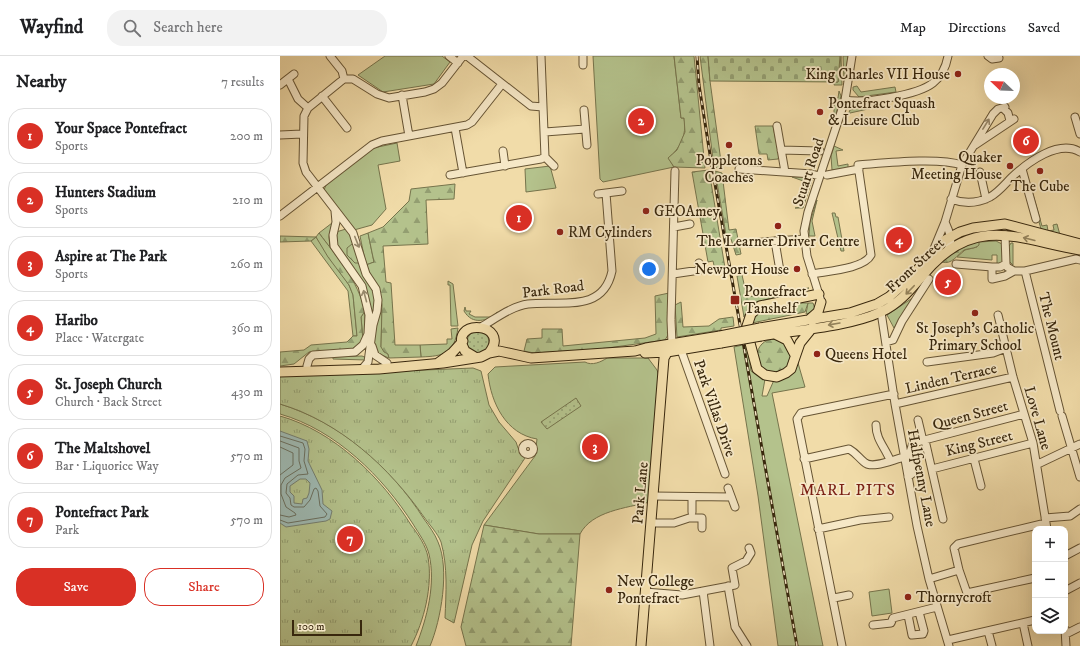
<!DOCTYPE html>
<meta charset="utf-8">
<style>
:root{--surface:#fff;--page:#f2f2f2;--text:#202124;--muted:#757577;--line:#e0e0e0;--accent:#d93025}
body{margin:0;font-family:"IM FELL DW Pica",serif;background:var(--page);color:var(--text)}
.controls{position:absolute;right:12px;bottom:12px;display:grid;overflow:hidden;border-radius:8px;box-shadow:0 4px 16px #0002}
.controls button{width:36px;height:36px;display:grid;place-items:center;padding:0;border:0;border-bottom:1px solid var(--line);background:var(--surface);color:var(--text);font:20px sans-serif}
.compass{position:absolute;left:704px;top:12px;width:36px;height:36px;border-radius:50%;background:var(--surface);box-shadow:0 4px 16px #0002;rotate:293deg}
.scale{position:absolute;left:12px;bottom:10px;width:70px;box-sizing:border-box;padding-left:4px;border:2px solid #38270d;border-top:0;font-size:11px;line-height:14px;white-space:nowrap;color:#38270d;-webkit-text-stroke:3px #f6e8c7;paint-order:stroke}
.you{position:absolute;left:369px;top:213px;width:14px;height:14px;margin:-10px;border:3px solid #fff;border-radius:50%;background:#1a73e8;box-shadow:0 0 0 6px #1a73e833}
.badge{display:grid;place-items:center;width:26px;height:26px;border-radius:50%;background:var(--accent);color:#fff;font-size:13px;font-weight:700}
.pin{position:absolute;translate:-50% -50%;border:2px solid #fff;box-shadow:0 1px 4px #0006}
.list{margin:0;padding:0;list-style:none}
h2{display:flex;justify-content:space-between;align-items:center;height:52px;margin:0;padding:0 16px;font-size:17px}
h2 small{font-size:13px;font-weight:400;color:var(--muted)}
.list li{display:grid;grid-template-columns:26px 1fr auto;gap:12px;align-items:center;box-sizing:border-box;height:56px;margin:0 8px 8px;padding:0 8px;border:1px solid var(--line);border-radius:16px}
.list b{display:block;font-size:15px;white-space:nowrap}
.list p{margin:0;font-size:13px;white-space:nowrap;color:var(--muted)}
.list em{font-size:13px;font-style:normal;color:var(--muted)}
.actions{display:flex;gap:8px;padding:12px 16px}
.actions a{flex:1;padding:9px 0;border:1px solid var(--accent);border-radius:16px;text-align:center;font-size:14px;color:var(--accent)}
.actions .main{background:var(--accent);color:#fff}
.icon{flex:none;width:22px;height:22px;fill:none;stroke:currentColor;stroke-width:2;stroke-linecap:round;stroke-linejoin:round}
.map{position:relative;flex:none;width:800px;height:590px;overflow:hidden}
header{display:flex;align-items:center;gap:24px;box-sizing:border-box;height:56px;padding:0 20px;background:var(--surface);border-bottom:1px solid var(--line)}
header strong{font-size:19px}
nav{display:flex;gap:22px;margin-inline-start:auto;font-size:14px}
.search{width:280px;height:36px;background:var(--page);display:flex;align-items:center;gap:10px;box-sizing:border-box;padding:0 14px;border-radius:16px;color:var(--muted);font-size:15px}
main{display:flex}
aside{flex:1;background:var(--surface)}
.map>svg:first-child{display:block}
.grass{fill:#b4c28c;stroke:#76744c}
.forest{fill:url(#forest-firs);stroke:#76744c}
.cemetery{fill:url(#cemetery-stones);stroke:#76744c}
.park{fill:url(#park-tufts);stroke:#76744c}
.garden{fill:url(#garden-dots);stroke:#76744c}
.water{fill:#9eb9b2;stroke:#757f70;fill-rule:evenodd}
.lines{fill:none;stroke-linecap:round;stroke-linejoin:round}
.shore{stroke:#6b7060;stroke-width:1}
.minor-casing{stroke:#665434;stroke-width:9}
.major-casing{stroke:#38270d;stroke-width:11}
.minor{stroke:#f6e8c7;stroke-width:7}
.major{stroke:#f1dca9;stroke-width:9}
.rail-casing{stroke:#38270d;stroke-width:3}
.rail{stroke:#f6e8c7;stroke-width:1.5;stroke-dasharray:4.5;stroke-linecap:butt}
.major-bridge-casing{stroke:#38270d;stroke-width:11;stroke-linecap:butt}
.major-bridge{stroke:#f1dca9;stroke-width:9}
.oneway{stroke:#97886a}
.oneway2{stroke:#94825b}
.poi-dot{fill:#8f2418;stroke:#f6e8c7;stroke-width:1.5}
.labels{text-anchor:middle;stroke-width:3.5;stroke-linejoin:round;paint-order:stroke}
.poi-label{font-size:15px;fill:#38270d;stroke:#f6e8c7;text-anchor:start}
.street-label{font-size:15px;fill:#38270d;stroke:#f6e8c7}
.neighbourhood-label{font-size:16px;letter-spacing:1px;fill:#7a1f14;stroke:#f6e8c7}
</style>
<header>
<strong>Wayfind</strong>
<div class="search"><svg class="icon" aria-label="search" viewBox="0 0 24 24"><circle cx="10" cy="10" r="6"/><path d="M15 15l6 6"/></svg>Search here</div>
<nav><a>Map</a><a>Directions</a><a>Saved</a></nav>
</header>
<main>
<aside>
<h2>Nearby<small>7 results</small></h2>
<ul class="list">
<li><span class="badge">1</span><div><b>Your Space Pontefract</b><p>Sports</p></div><em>200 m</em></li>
<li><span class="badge">2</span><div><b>Hunters Stadium</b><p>Sports</p></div><em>210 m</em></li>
<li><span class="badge">3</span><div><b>Aspire at The Park</b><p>Sports</p></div><em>260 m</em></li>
<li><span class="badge">4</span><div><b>Haribo</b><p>Place · Watergate</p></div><em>360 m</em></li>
<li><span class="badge">5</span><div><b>St. Joseph Church</b><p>Church · Back Street</p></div><em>430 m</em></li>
<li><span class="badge">6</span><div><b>The Maltshovel</b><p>Bar · Liquorice Way</p></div><em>570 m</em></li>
<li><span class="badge">7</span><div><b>Pontefract Park</b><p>Park</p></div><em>570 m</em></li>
</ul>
<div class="actions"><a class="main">Save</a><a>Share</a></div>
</aside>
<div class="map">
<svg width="800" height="590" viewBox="0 0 800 590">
<defs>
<pattern id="forest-firs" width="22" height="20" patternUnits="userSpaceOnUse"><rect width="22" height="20" fill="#b4c28c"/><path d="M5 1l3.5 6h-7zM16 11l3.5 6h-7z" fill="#939e71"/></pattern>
<pattern id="cemetery-stones" width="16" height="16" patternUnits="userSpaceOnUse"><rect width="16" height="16" fill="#b4c28c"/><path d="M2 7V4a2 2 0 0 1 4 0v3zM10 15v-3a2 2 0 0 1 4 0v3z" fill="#939e71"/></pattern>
<pattern id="park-tufts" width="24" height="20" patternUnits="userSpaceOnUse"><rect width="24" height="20" fill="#b4c28c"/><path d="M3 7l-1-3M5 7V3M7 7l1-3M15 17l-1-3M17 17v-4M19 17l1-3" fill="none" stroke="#939e71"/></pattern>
<pattern id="garden-dots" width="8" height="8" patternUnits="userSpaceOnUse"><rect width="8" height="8" fill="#b4c28c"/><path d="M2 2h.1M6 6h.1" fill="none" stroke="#939e71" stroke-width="1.8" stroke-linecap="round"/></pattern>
</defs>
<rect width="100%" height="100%" fill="#f1dca9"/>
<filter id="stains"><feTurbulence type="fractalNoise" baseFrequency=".005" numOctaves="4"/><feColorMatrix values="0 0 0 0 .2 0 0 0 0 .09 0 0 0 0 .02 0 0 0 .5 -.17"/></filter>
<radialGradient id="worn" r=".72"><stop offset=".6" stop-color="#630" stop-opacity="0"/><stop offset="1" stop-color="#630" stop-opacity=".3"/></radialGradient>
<path class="grass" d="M105,0H162L170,6L154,28L103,36L78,19Z
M313,0H394L401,62H404C406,73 404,84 397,93C394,98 391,98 389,103L394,111L323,126L320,123Z
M561,0L562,29H554V26H558Z
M563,0H568L565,26H564Z
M577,30L581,36L615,31L616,36L579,41L573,34V31Z
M559,35L561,40L556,58L554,57V42H558Z
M596,47L597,51L570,57L564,65L565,69L563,70L570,54Z
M117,87L120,105L98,109L106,153L92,169L74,174L44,134L46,129L93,92Z
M554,90L563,94L556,95L558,110L568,108V112L552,114L551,100Z
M270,110L276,132L246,136L245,113Z
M512,121H526L532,124L523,152H515L521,151L526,126Z
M750,128L762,170L767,169L768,175L774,174L773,169L777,168L780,179L761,173L750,134Z
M537,144L532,165L535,180H529L530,166Z
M552,157H555L556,161H558L564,195H561Z
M52,167L49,181L50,192L39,177Z
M66,173L71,177L96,243V251L92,263L87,237L56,190V176Z
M88,177L94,206L86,209L80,180Z
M36,181L69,229L73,239L77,280H73L68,235L31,185Z
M716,185L722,188L724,204L721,208H717V199H712V204L677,201L685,194L697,191L699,186Z
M731,187H733V209L729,205L728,192Z
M168,225L173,228L178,270H171L170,229H168Z
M637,239L626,252L614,272L607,259Z
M528,247H533L535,253L533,256L526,258Z
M185,251L186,255H191L189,258L195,261H213L217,256L220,258C206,264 193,270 184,255Z
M102,252L101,291L108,298L109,302L99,298C89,285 97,266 102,252Z
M85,255V275L83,285L81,261Z
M178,272C174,298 164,300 141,301L140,289L167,288V283H172L171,273Z
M467,288L471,315L485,323L482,340H487L494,324L515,308L518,307L525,331L492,337L543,590H498L478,440L454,291Z
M82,300L87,302L86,304L53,303V301Z
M327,302H368L377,314L379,320L370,446C346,452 312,455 300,478H259L204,469L255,400L257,383C226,378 211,347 208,318L215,311L305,306C312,310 321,306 327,302Z
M0,348C60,366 111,411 144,463C149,470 155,478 158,486C170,513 161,564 150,590H136C147,562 156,528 149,498C146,487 139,478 133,468C103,421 56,374 0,358Z
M609,533L612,557L592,560L589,536Z"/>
<path class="forest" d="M394,0H414L425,112L394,111L388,102L397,94L405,76L404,62H401Z
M420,0H428L430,25L442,113L434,111Z
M475,70H493L499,100L498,103L488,104L487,98H479Z
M429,114L445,212L435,214L433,205L428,206L412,116Z
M435,115L442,117L449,174L456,173L461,198L456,199L451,183L447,184Z
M175,128L174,143L146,144L148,188L103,190L106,226L111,227L115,289H140L141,301L109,302L108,298L104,296L101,291L102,249L100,238L86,209L94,206L88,177L103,171L129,145L131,133Z
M39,177C57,201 78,225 85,255L81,261L83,285L72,293L29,296L14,308L0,310V296L24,294L31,289L67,286L73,280H77L73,239L69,229L48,201L36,181L31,185L0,186V180L36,181Z
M699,186V189C695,193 689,192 684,194C677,199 672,209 662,206C672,195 683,188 699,186Z
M72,188H74L79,207H75L67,199V192Z
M462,219L467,241L529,232L473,247L467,254L464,261L457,220Z
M389,237L388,279L385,284L320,293L254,297L244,295L247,283L262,282V273H282L283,290L365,282L376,278L375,240Z
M401,246L403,271L429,270L439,263L453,261L454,270L441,272V274L397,281L395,249Z
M508,247H528L525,256L472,267L474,256C486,252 497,251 508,247Z
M477 300a17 17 0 1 1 34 0a17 17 0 1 1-34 0Z
M204,469L259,478H300L291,590H186L181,571Z"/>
<path class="cemetery" d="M428,0H560L558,26L430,25Z"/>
<path class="park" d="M193,312L201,315L209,349L219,366L236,386L238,392L245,402L203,465L192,489L174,567L165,562C166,537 168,511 161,486C158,478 149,468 144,461C109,411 60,366 0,348V320Z
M0,360C54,375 102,422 131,469C138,478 146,490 148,501C153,530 144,565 131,590H0Z"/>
<path class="garden" d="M187 286a11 11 0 1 1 22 0a11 11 0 1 1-22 0Z
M296,342L301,350L267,373L261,366Z"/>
<path class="water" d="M0,375L27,385L29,393L28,405L42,434L43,448L52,455L50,463L46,465L6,471L0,467ZM20,423H26L30,427L29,437L27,442L23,443L22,448L14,447V440L10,436V430Z"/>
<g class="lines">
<path class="shore" d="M0,380L23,387L25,393L24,405L28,418L18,419L7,428L6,437L10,442L11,449L14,451H24L30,444L34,433L36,432L38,435L40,450L47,458L45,461L8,467L0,464
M0,385L19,392V405L21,412L5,422L1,429V438L6,451L15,457L16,459L9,461L0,459
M0,391L13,397V409L0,419"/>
<g class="minor-casing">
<path id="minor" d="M50,0L62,15L64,23
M169,0L178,7
M187,0L251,50L263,51
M261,0L265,101
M303,0V9
M708,0L712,3L719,2
M8,23L18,43L28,52
M0,29L14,18
M122,39L129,80
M42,40L67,72
M565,44C584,48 638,39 653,27C662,20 666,11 668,0
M723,52L728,57L730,65
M304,54L307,89
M795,61L800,78
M497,70L505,116
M175,72L183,117
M265,76L305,73
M0,79L22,78
M695,89L734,63
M501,94L540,95
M223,95L225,110
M265,101L274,110
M459,113L532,118L539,120
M742,113L756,163
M700,116L706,143
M170,119L261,103L265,101
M547,119L579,113
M318,138L342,135
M671,143C684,148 698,147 710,141C719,136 725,128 732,121C748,106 779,83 800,96
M0,160L92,89L102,85L187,69L192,66L222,28
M665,166C670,178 674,183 667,195
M394,171L410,168
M725,179L726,208L727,211L734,215
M495,185L500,215
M469,187L524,183
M653,195L665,166L682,109L713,58L718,53L725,51
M676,208L712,211
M726,208L720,211H712V223L725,220L734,215H745L796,203L800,204
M745,215L780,355
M393,218L420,214L419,207
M532,218C547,215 584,213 591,199L578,109C605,107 658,101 682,109
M540,242L527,200L524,175L528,156L565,44L572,0
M601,256L615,348L637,470L649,523L669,590
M718,259L733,321L753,387L767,473
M201,271C215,263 232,250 248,248C280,244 323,258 332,215L326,137
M606,286L613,284L622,265L649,223
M392,288L391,264L395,115
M92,290L95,299L107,307
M401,294L445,418
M647,306L713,297L726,292
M27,310L29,303L33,299L75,296L83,289L88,278L89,259L82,230L54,190L53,179L56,166L55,155
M82,313L88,306L93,269L97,255L98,244L96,233L86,218L73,177L26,116L23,107L24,60L28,52L60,26L64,23H73L97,38L109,42L145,36L154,33L162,27L183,0
M615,348L733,321
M782,360L800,421
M638,364L643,385
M596,369C596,383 604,390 610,404
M645,384L663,463
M242.5 393a5.5 5.5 0 1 1 11 0a5.5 5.5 0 1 1-11 0Z
M524,403L569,393C576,397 578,401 584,406C592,414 614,403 625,401
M694,403L701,430
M758,408L800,388
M652,413L753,387
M628,421L633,417L630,396L633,387L744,358
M448,432L455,451
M373,440L451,441
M412,456V441
M765,462L790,460L800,453
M371,467H394L409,462H422V472
M538,473L580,464L609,461
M785,500L800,492
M755,522L687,537L679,514L674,492L678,488L766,467
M649,523L679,514
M448,530L455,571L467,590
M423,535L430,590
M785,535L800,527
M365,536L402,539L455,529L452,512L466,505L471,497L469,492
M554,542L569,539
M628,559L632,579L643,578L644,575L639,556
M743,567L748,590
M593,569L611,567L613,562L657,551
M785,573L786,590
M708,575L712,590
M786,578L800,571
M668,584L755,564
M562,590L517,363L521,357L614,338"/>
</g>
<g class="major-casing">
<path id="major" d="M530,263L538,256L541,246
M467,270L471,258L480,250L539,238
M480,272L570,257L597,248L609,241L628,224L665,184L680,176L693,172L725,168L800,188
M495,278L507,284L515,299
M481,280C518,274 567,271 601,256C623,246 636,226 652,209C700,159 744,185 800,194
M470,287L477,313L485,319L497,321L506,317L511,313L520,287L533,271
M365,297L387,296L441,287
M195,301L185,295C166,261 233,266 209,297
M158,307L172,297L183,285
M0,316L99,313L163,307L201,301L209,297L219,295L251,302L355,295L366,292L440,280
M361,590L384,302L392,288"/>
</g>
<use href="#minor" class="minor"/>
<use href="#major" class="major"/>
<g class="rail-casing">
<path id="rail" d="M417,0L419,29L432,111L517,590"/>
</g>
<use href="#rail" class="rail"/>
<g class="major-bridge-casing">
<path id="major-bridge" d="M440,280L480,272
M441,287L481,280"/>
</g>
<use href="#major-bridge" class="major-bridge"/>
</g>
<defs><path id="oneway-shaft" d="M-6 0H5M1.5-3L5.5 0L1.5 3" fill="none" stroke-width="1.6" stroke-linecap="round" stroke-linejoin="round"/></defs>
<g class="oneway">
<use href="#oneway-shaft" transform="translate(706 68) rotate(-58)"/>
<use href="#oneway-shaft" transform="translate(77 186) rotate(68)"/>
<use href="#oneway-shaft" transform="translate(85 240) rotate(-105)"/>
</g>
<g class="oneway2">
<use href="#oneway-shaft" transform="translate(749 183) rotate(-166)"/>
<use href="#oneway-shaft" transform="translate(630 234) rotate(134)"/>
<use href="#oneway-shaft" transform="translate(554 268) rotate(170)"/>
</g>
<g class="poi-dot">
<circle cx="678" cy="18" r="4"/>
<circle cx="540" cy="56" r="4"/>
<circle cx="449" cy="89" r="4"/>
<circle cx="730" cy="110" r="4"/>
<circle cx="760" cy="115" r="4"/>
<circle cx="366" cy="155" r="4"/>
<circle cx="498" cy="170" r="4"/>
<circle cx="280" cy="176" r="4"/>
<circle cx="517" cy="213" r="4"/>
<rect x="450" y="239" width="10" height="10" rx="2"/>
<circle cx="695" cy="257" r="4"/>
<circle cx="537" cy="298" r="4"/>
<circle cx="329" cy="534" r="4"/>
<circle cx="628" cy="541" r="4"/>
</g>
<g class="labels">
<g class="poi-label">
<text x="670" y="23" text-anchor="end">King Charles VII House</text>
<text x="548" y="52">Pontefract Squash<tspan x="548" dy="17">&amp; Leisure Club</tspan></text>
<text x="722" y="106" text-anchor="end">Quaker<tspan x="722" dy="17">Meeting House</tspan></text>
<text x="449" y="109" text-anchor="middle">Poppletons<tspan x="449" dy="17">Coaches</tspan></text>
<text x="760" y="135" text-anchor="middle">The Cube</text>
<text x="374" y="160">GEOAmey</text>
<text x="288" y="181">RM Cylinders</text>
<text x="498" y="190" text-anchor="middle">The Learner Driver Centre</text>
<text x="509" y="218" text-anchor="end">Newport House</text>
<text x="464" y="240">Pontefract<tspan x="464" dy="17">Tanshelf</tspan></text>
<text x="695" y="277" text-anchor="middle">St Joseph's Catholic<tspan x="695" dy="17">Primary School</tspan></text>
<text x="545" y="303">Queens Hotel</text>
<text x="337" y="530">New College<tspan x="337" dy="17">Pontefract</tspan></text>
<text x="636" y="546">Thornycroft</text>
</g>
<g class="street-label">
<text transform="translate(528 116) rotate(-72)" y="5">Stuart Road</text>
<text transform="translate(635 209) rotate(-43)" y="5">Front Street</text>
<text transform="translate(273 233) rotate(-7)" y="5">Park Road</text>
<text transform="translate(772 270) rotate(76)" y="5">The Mount</text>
<text transform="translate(671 322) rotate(-13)" y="5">Linden Terrace</text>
<text transform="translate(435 352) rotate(71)" y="5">Park Villas Drive</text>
<text transform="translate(690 359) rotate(-15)" y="5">Queen Street</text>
<text transform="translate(758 362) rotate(74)" y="5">Love Lane</text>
<text transform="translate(699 387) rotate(-14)" y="5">King Street</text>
<text transform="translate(642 422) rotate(79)" y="5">Halfpenny Lane</text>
<text transform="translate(360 437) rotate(-85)" y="5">Park Lane</text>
</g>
<g class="neighbourhood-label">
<text x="568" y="439">MARL PITS</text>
</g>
</g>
<rect width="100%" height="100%" filter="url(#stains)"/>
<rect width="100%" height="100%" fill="url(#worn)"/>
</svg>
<div class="controls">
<button>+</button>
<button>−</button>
<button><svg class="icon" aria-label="layers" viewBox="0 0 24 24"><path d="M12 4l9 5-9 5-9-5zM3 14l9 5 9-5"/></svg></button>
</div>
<svg class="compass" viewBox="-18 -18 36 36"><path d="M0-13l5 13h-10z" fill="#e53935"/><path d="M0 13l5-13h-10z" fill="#757577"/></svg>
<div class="scale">100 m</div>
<div class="you"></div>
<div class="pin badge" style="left:239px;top:162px">1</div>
<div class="pin badge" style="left:361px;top:65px">2</div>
<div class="pin badge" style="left:315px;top:391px">3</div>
<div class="pin badge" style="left:619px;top:184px">4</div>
<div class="pin badge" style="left:668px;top:226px">5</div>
<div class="pin badge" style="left:746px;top:85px">6</div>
<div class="pin badge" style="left:70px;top:483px">7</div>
</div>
</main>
